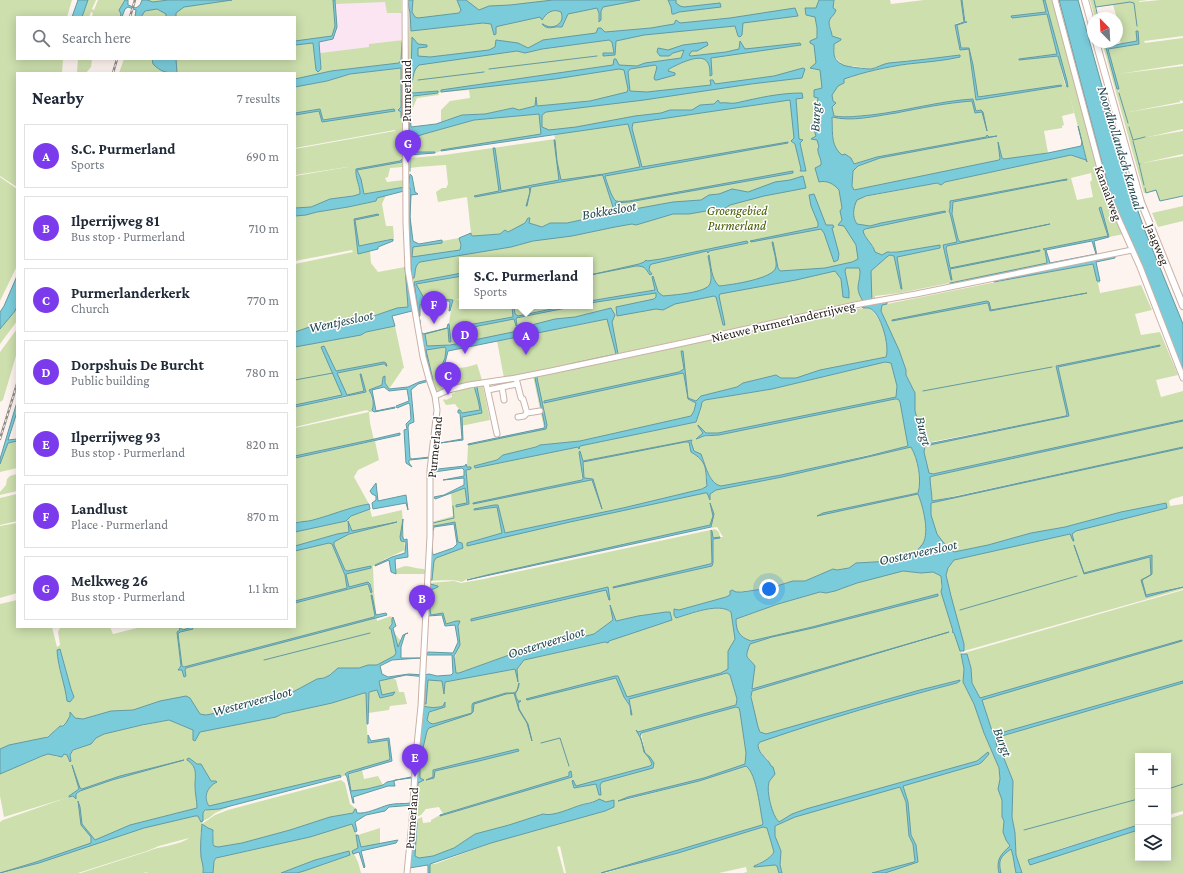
<!DOCTYPE html>
<meta charset="utf-8">
<style>
:root{--surface:#fff;--page:#f6f6f7;--text:#1f2937;--muted:#747a83;--line:#e0e1e3;--accent:#7c3aed}
body{margin:0;font-family:"Crimson Pro",serif;background:var(--page);color:var(--text)}
.controls{position:absolute;right:12px;bottom:12px;display:grid;overflow:hidden;border-radius:0px;box-shadow:0 2px 10px #0003}
.controls button{width:36px;height:36px;display:grid;place-items:center;padding:0;border:0;border-bottom:1px solid var(--line);background:var(--surface);color:var(--text);font:20px sans-serif}
.compass{position:absolute;left:1087px;top:12px;width:36px;height:36px;border-radius:50%;background:var(--surface);box-shadow:0 2px 10px #0003;rotate:336deg}
.you{position:absolute;left:769px;top:589px;width:14px;height:14px;margin:-10px;border:3px solid #fff;border-radius:50%;background:#1a73e8;box-shadow:0 0 0 6px #1a73e833}
.badge{display:grid;place-items:center;width:26px;height:26px;border-radius:50%;background:var(--accent);color:#fff;font-size:13px;font-weight:700}
.pin{position:absolute;translate:-50% -33px;filter:drop-shadow(0 1px 2px #0008)}
.pin::after{content:'';position:absolute;top:21px;width:14px;height:12px;background:inherit;clip-path:polygon(0 0,100% 0,50% 100%)}
.popup{position:absolute;left:459px;top:257px;width:134px;height:52px;box-sizing:border-box;display:grid;place-content:center;border-radius:0px;background:var(--surface);filter:drop-shadow(0 1px 3px #0005);font-size:13px;white-space:nowrap;color:var(--muted)}
.popup b{font-size:15px;color:var(--text)}
.popup::after{content:'';position:absolute;left:50%;top:100%;margin-left:-8px;border:8px solid transparent;border-top-color:var(--surface)}
.list{margin:0;padding:0;list-style:none}
h2{display:flex;justify-content:space-between;align-items:center;height:52px;margin:0;padding:0 16px;font-size:17px}
h2 small{font-size:13px;font-weight:400;color:var(--muted)}
.list li{display:grid;grid-template-columns:26px 1fr auto;gap:12px;align-items:center;box-sizing:border-box;height:64px;margin:0 8px 8px;padding:0 8px;border:1px solid var(--line);border-radius:0px}
.list b{display:block;font-size:15px;white-space:nowrap}
.list p{margin:0;font-size:13px;white-space:nowrap;color:var(--muted)}
.list em{font-size:13px;font-style:normal;color:var(--muted)}
.icon{flex:none;width:22px;height:22px;fill:none;stroke:currentColor;stroke-width:2;stroke-linecap:round;stroke-linejoin:round}
.map{position:relative;flex:none;width:1183px;height:873px;overflow:hidden}
.search{position:absolute;background:var(--surface);box-shadow:0 2px 10px #0003;left:16px;top:16px;width:280px;height:44px;display:flex;align-items:center;gap:10px;box-sizing:border-box;padding:0 14px;border-radius:0px;color:var(--muted);font-size:15px}
.panel{position:absolute;background:var(--surface);box-shadow:0 2px 10px #0003;left:16px;top:72px;width:280px;height:556px;border-radius:0px}
.map>svg:first-child{display:block}
.industrial{fill:#fbe5f3}
.green{fill:#ccdfad;fill-rule:evenodd}
.water{fill:#7bccdb;stroke:#6399a2;fill-rule:evenodd}
.lines{fill:none;stroke-linecap:round;stroke-linejoin:round}
.stream{stroke:#6399a2;stroke-width:1}
.minor-casing{stroke:#cab1a6;stroke-width:7}
.major-casing{stroke:#cab1a6;stroke-width:8}
.minor{stroke:#fff;stroke-width:5}
.major{stroke:#fff;stroke-width:6}
.rail-casing{stroke:#948a86;stroke-width:2.5}
.rail{stroke:#fff;stroke-width:1;stroke-dasharray:3;stroke-linecap:butt}
.labels{text-anchor:middle;stroke-width:3;stroke-linejoin:round;paint-order:stroke}
.street-label{font-size:13px;fill:#2b221e;stroke:#fff}
.park-label{font-size:13px;font-style:italic;fill:#475d00;stroke:#fff}
.water-label{font-size:14px;font-style:italic;fill:#20464d;stroke:#fff}
</style>
<div class="map">
<svg width="1183" height="873" viewBox="0 0 1183 873">
<rect width="100%" height="100%" fill="#fef4ef"/>
<path class="industrial" d="M385,1L402,13L404,16L403,40L370,44V47L320,53L319,41L333,39L337,26L336,4Z"/>
<path class="green" d="M0,0H72L67,17H17V59H63L62,73H17V187L0,176Z
M88,0H96L92,9L94,10L98,0H125L122,17H92L93,13L91,12L89,17H82Z
M143,0H333L337,24L332,38L316,40L319,70L321,68L320,53L369,47V44L403,40V167L390,168L388,177L385,178L387,182L405,180V187L364,194L357,170L402,162V122V161L356,169L360,194L358,195L330,199L311,207L295,208V176L354,166L295,175V149L395,131V130L295,148V115L319,111L322,122L394,111V109L323,120L320,109L295,113V87L327,81L350,74L401,68V107L398,109L401,111V118L403,57L399,63L331,71L295,82V73H119L124,59H295V17H137Z
M335,0H401V12L403,11V0L404,16L402,13H387L385,2L336,4Z
M409,0H825L823,135L848,222L866,259L868,301L861,303L858,302L504,378L497,341L608,319L473,343L472,340L446,345L445,358L442,365L445,363V366C454,370 466,368 477,364L482,380L437,392L431,380L432,379L429,368H428L421,334L448,328L453,300L441,299L425,300L412,278H414L415,259L410,257L409,247L459,238L461,245L460,252L617,216L607,211L595,217L567,223H550L542,227L529,223L530,218C525,224 515,229 508,232L505,230L500,234L473,236L471,235V233L467,197L438,202L436,192L442,188H446L448,184L446,165C434,166 423,166 410,168L411,158L444,155L555,139L554,133L441,150V151L435,153V152H416L415,137L424,134L474,120L539,113L542,132L540,109L589,102L534,107L519,110L513,108L485,114L462,115L441,122V110L450,101L470,98L469,90L435,93L439,94V95L417,98L412,110L410,111L413,96L409,92L408,89L410,87L409,76L408,77ZM462,260H590V306H514L516,318L514,319L512,306H462V300H456L462,298Z
M834,0H890L891,4L924,0H961L964,22L957,23L955,25L960,50L969,49L976,100L1062,86L978,97L973,66L969,48L961,49L957,25L966,23L962,0H1043L1046,12L1012,16V17L1047,14L1057,54L1032,57L1019,60L1058,56L1065,85L1068,86L1045,0H1054L1105,193L1124,234L1109,237L1100,208L1108,236L1043,249L1045,250L1047,263L900,293L875,296V298L896,296L871,300V271L888,256L890,255L894,256L901,289L897,257L940,248L898,252L891,251L882,255L875,252C873,244 865,239 863,231L865,229L945,211L881,223L870,226L857,224C852,217 852,204 859,198L937,183L941,185L945,182L1071,155L1087,160L1068,90L1074,113L1062,116L1064,125L1062,126V128L1044,131L1048,153L1004,159L1002,158L998,142L1000,159L999,160L854,190L852,186L853,171L858,166L880,158L997,136L986,137L877,157L854,164L851,158L845,154L842,155C829,144 834,132 832,117C852,122 875,116 896,113C921,108 946,103 972,101L975,113L982,112L987,131L983,112L981,110L976,111L973,99C939,101 905,111 871,115C858,116 847,118 834,116L832,107L835,103L833,101L832,94L838,86L843,83L844,78C882,67 921,62 960,57V55L887,64L870,69L854,66L850,67L843,65L833,55L834,44L841,40L832,36C832,31 827,24 830,19C832,16 835,14 836,11L833,8ZM1091,173L1092,180L1090,182L1093,197L1077,200L1071,178ZM1067,179L1060,181L953,202L952,213L958,239L960,242L975,240L947,246L946,247L950,268L1040,250L950,269L951,280L943,245L957,242L950,213L949,211L950,208V201Z
M1090,0H1148L1139,1V2L1160,0H1183V36L1144,41L1145,43L1183,38V64L1118,74L1183,66V101L1180,100V102L1129,112L1183,103V129L1148,137L1183,131V154L1143,163L1183,156V196L1159,201L1156,191L1144,193L1102,42H1105L1121,101L1108,49L1139,44L1136,32L1137,41L1121,44L1118,34L1117,18L1113,5L1095,7L1098,18H1095Z
M78,59H92L91,67L86,73H77Z
M0,177L17,189V266L0,301Z
M386,195L382,204L386,226H393L394,238L359,247L355,220L378,215L354,219L358,253L370,251L371,263L378,272L405,267L409,307L397,308L368,318L329,324L321,323L295,332V264L353,252L352,250L295,261V216L306,215L317,212L348,207L376,201L377,198Z
M1183,206V221L1158,227L1152,213Z
M1093,264L1097,281H1100V283H1098L1100,293L1141,285L1152,310L1135,314L1141,335L1160,332L1178,375L1156,380L1161,397L1183,391V420L933,474H929L924,452L925,446L1069,416L1058,367L1160,346L1159,345L1056,366L1067,414L1066,416L926,443L924,442L915,411V393L906,375V370L899,350L881,311L882,305L991,283ZM1087,293L990,311L988,303H987L892,321L987,301L989,302L991,310Z
M17,306V321L0,344V329L15,311Z
M869,308C880,316 892,343 886,357L820,370L796,378H781L776,375L743,383L738,387L701,396L697,401L688,398L685,370L681,352L684,369L679,372L544,401V403L683,373L684,375L687,396L689,400L696,403L694,411L691,416L580,441L540,445L536,447L503,455L497,460L474,466L475,467L578,447L579,448L580,446L696,422L701,407L702,402L705,400L772,389L885,362L891,363L897,386V397L718,433H706L698,426L703,433L702,435L696,438L719,435L894,399H898L900,402L908,446L781,475L721,486C709,484 705,464 701,454C694,451 692,450 691,442L692,440L582,461L580,452L582,480L473,503L503,498L591,480H592L602,509L593,479L584,478L583,462L685,442H689L691,452C708,462 704,469 707,486L702,489L623,508L624,510L705,493H707L710,500V494L716,490L782,477L911,447C918,459 921,479 918,493L817,515L918,494C923,506 931,536 921,546C916,553 907,556 900,561H892L856,563L849,568L836,570L833,569L805,581L777,585L770,588L736,592L726,597L679,610L675,609L677,618C689,614 725,600 733,615L735,639L728,651V669L721,673L627,697L618,677L527,700L616,678L624,697L630,707L631,715V706L629,699L729,673L737,699V705L638,732L636,730L641,739L644,752L649,758L652,764L650,766L576,786L574,788L596,784L599,795H601L600,785L602,782L653,768L654,765L650,757L645,753L641,733L736,707L739,708L740,712L746,753L745,764L704,778L628,797L626,800L699,781L746,766C757,774 760,810 763,824L762,825L601,873H566L560,846L557,847L564,873H430V864H435L491,843L605,811L614,800C606,803 600,801 592,802C579,803 555,818 543,814L509,825L475,834L454,848L433,856L419,858L415,856L416,820L422,817L423,823L431,822V820L440,815L441,816L572,777L570,771L569,776L443,814L439,807L426,809L421,815L416,817L418,783L420,781H424L420,778V755L423,748L427,731L432,724L429,723L427,719L429,712L445,706V705C440,709 430,708 424,706V704L426,703L428,680L442,681L444,693L445,682L516,669L518,681L517,669L524,660L607,642L625,635L666,612L638,616L615,621L610,604L613,620L594,634L539,648L523,650L459,673H456C451,659 458,653 459,641C460,634 457,628 460,622L456,621L446,624L443,613L431,615L430,610L431,589L438,586L430,585L428,583L454,581L461,583L484,579L715,529L719,532L720,537L712,538L711,530L712,563L710,564L613,588L712,566L713,563V539L723,537L717,527L711,528V525L487,575L467,579L462,582C451,579 440,581 428,581L431,564L432,580L434,561L436,558L462,548V543L458,542L455,522L434,526L432,531V522L453,516L451,493L465,488L467,503L461,506L469,504L466,470L471,468L467,467V466L468,445L491,439L544,428L533,376L534,377L641,355L852,309ZM494,505H498L504,533L569,519L467,546L472,541L502,533L497,507L474,510ZM582,596L471,621L527,606Z
M395,326L404,368L402,369V370L389,389L385,383V377H383L382,385L369,390L374,407L373,412H369L370,423L374,440L295,456V428L369,412L367,410L295,427V407L347,397L366,391L360,374L364,391L346,395L337,373L383,364L387,365L384,362L336,371L324,346L344,395L295,406V340L361,335L366,332Z
M17,329V352L3,400L0,402V352Z
M484,385V386L483,387L490,420L461,426L462,417L482,412L475,387Z
M472,386L474,389L476,390L480,410L462,413L455,404L446,405L443,400L445,399L446,400L452,397V394L455,393L454,391L443,396V395L454,391Z
M1183,421V447L932,501C932,493 930,485 930,477L933,476Z
M17,441V468L0,472V464L8,443Z
M375,441L379,460L358,470L354,477L369,504L358,506L308,522L300,521L295,523V458Z
M1183,448V496L1172,499L1169,501L1170,506L1183,504V586L1146,595L1142,580L1152,574V555L1084,573L1074,545L1084,574L1151,557V575L1141,580L1146,597L1183,587V589L964,651V644L951,596L946,575L948,568L954,560L1070,534L1073,541L1072,534L1076,531L1123,518L1159,510L1165,503L1121,512L1065,527L1031,533L988,545L954,552L943,542L937,534L931,515V503Z
M17,474V491L0,495V492L6,485L7,479L10,476Z
M17,494V521L0,525V498Z
M370,509L372,517L402,510L405,550L385,559L373,566L374,593L377,621L391,616L393,621L389,627L401,641L398,648L394,635L392,633L396,653L394,656L377,665H368L359,668L338,669L330,675L324,678L317,679L291,693H285L270,698L265,699L260,698L249,700L232,710L206,715L200,714L190,698L160,701L133,710L111,711L83,719L75,718L70,713C71,721 66,724 60,726C56,728 53,734 48,736C36,743 15,743 0,749V604L17,600V627H52L57,647L60,645L58,632L60,628L63,627H110L113,634L141,627H179L180,630L177,632L181,667L178,669L182,670L185,676V670L186,668L374,617L184,667L182,666L178,634L180,632L192,629V627L183,630L181,629L180,627H295V603L368,584L371,592L370,584L368,582L351,587H349L346,573L371,568L347,571L345,570L334,545V542L349,534L386,524L352,532L348,522L350,532L337,534L295,546V532L346,521L351,516ZM61,651L71,689L74,697L70,702L67,701L65,689L58,662Z
M17,523V593L0,598V526Z
M329,543L332,544L345,575L347,588L295,601V551Z
M405,566C411,566 416,569 424,569L425,570V574H396V569Z
M903,571L921,573L933,572L941,576V592L953,631L952,632L954,633L961,652L964,669L963,682L974,704L984,733L999,768L1000,779L999,787L1002,800V817L1004,820L1003,832L1014,857V865L1016,873H885L918,862L916,845L911,835L908,802L903,786L979,764L984,756L977,761L806,809L792,814L779,822C772,816 766,791 769,782C770,780 773,777 774,774L767,758L763,755L758,748L760,742L797,729L898,699L957,683L960,681L959,680L920,690L766,734C764,733 762,733 760,731C754,726 751,698 752,691L949,633L752,689L755,667C745,657 745,657 750,644L772,637L813,628L938,595V594L926,597L812,627L751,641C739,637 736,631 736,619L778,604L820,592C833,594 844,587 856,583C872,578 888,575 903,571Z
M1183,590V681L997,734H993L982,700L1182,640L980,698L972,683L971,668L967,654L964,653Z
M393,678L396,680L399,692H404L407,704L390,706L389,710L368,713L369,692L377,690L382,695L379,681Z
M1183,683V811L1168,815V756H1138V825L1057,850L1030,865L1138,830V858H1168V819L1183,814V873H1022L1016,856L1015,833L1012,817L1013,781L1001,751L997,747L995,738Z
M364,693H366V714L368,743L388,740L390,759L389,760L348,772L345,774L346,775L341,777L340,776L209,806C204,797 207,787 216,783V781H211L200,764H197L189,759L187,760C198,767 195,775 195,786C195,794 197,800 197,808L130,825L95,840L91,837V843L86,846L0,873V822L3,820L66,798L4,817L0,796V774L42,756L48,754L58,757L64,754L67,755L70,761V755L74,750L91,744L96,738L104,734L116,731L169,720L193,730V740L196,738L200,732L268,718L303,709L332,703ZM184,760L112,780L80,791L74,797L69,796L79,789L72,765L80,788L82,789L120,776Z
M362,770L364,779L378,776L383,785L367,789L351,791L348,775Z
M341,780L345,783L350,804L356,809L353,813L330,817L290,830L242,843L218,847L214,846L213,841L214,832L202,824C200,835 200,847 201,857C202,863 204,867 203,873H146L148,872L143,873H81L149,851C160,846 181,845 189,838L159,846L147,851L78,873H3L39,863L144,828L192,816H198L201,822L203,813L207,810H214L236,804L215,813L209,818L203,821L202,824L215,815L228,810Z
M900,787L906,802L909,836L913,844L915,857L914,862L872,873H782L780,865L781,851L775,836V826L795,817Z
M352,824L356,832L358,849L352,850L358,862L361,873H297L345,857L348,851L315,860L281,873H213L214,861L217,858L310,837Z
M763,827L767,828L774,852C770,858 761,863 754,866L755,867L775,865L777,866L779,873H743L747,872L746,867L719,873H605L678,853Z
M380,828V844L361,847L358,835Z"/>
<path class="water" d="M78,0H88L82,17H72Z
M125,0H128V5L136,8L140,5L142,0H147L153,2L168,0H232L184,7L176,13V17H166V14L157,9L145,11L141,17H135L136,10L128,7L125,9L122,17H120L121,14L119,10Z
M333,0H335L337,27L333,39L319,42L321,69L318,72L316,70L313,43L295,45V41L332,36L335,26Z
M408,0H413L412,12L415,17L418,18L459,13L461,10L457,0H466L479,10L489,6L510,5L553,0H640L603,7L601,11V20L599,22V13L597,8L568,14L562,27H560C553,26 548,31 542,24H543C552,31 566,24 561,12C553,8 546,13 542,20L540,17L499,26L496,27V34L494,35L491,24L483,23L411,31L410,12L409,9Z
M668,0H676V3L680,6L684,7L720,3L721,7L679,12L674,14H672L671,7Z
M819,0H834L833,8L836,10C835,14 832,16 830,19C827,24 832,31 832,36L841,39V40L834,44C834,54 832,59 843,65C847,67 867,69 871,69C877,68 882,64 889,63C912,61 936,58 960,55V57C943,61 925,62 908,64C886,67 864,72 844,79V83L838,86L832,95L833,101L836,103L832,107L834,116C847,118 858,116 871,115C906,111 939,101 973,99L976,111L981,110L983,112L987,131L982,112L975,113L972,101C946,103 921,108 896,113C875,116 852,122 832,117C833,132 830,145 842,155L845,154L851,158L854,164L877,157L986,137L987,135L989,137L997,136L880,158L858,166L853,171L852,186L854,190L999,160L1000,159L998,142L1002,158L1004,159L1048,153L1081,146L1082,142L1078,126L1087,162L1086,160L1071,155L945,182L941,185L937,183L866,196L857,200C853,208 852,217 857,224L870,226L881,223L945,211L946,212L865,229L863,231C865,239 873,244 875,252L882,255L887,252H898L940,245V248L897,257L902,289H901L894,256L890,255L888,256L871,271L872,304L887,302V304L882,305L881,311L899,350L906,370V375L915,393V411L924,442L926,443H933L1066,416L1067,414L1056,366L1160,345V346L1058,367L1069,416L925,446L924,452L929,473L933,474L1183,420V421L933,476L930,477C930,485 932,493 932,501L955,497L1183,447V448L931,503V515L937,534L943,542L954,552L988,545L1031,533L1065,527L1121,512L1166,503L1167,508L1076,531L1072,534L1074,541H1073L1070,534L954,560L948,568L946,575L951,596L964,644V651H960L954,633L952,632L953,631L941,592L942,587L941,576L933,572L921,573L903,571L857,583L835,591L826,593L820,592L778,604L736,619C736,631 739,637 751,641L812,627L938,594V596L813,628L772,637L750,644C744,660 747,655 755,666L752,689L949,632L752,691L751,697L758,727L760,732L766,734L920,690L960,680V681L957,683C891,700 827,719 763,741L760,742L758,745C758,754 768,758 771,766L773,767L775,774C773,777 770,780 769,782C766,791 772,816 779,822L792,814L806,809L977,761L988,752L989,754L982,762L979,764L903,786L908,802L911,835L916,845L918,862L885,873H872L914,862L915,861L913,844L909,836L906,802L900,787L795,817L775,826V836L781,851L780,865L782,873H779L777,866L775,865L754,867V866C761,863 770,859 774,852L767,828L763,827L678,853L601,873L762,825L763,824C760,810 757,774 746,766L699,781L618,801L628,797L704,778L745,764L746,753L740,712L739,708L736,707L641,733L640,736L645,753L650,757L654,763L653,768L602,782L600,785L601,795H599L596,784L574,788L572,781L573,780L576,786L650,766L652,764L649,758L644,752L641,739L636,730L638,732L736,705L737,699L730,675L727,673L629,699L632,715H631L630,706L624,697L616,678L527,700L526,699L615,676H618L627,697L721,673L728,669V651L735,639L731,612C719,602 690,614 676,618L674,615V609L679,610L726,597L730,595V591L732,590L736,592H742L770,588L793,581H805L833,569L837,570L849,568L856,563L892,561H901C907,556 916,553 921,546C931,536 923,506 918,494L817,516L823,513L918,493C922,480 918,459 911,447L782,477L716,490L710,494V500L707,493H705L570,522L467,546V543L502,533L497,507L474,510V509L494,505H498L505,533L623,508L702,489L707,486C705,469 708,462 691,452L689,442H685L583,462L584,478L593,479L602,509L592,480H591L473,504V503L582,480L583,479L579,452L580,451L583,461L692,440L691,442L694,451L701,454C705,464 709,484 721,486L781,475L868,456L908,446L900,402L898,399H895L719,435L704,436L696,439L703,433L698,426V425L706,433H718L896,397L897,386L891,363L885,362L772,389L705,400L702,402L701,407L696,422L580,446L579,449L578,447L475,468L474,466L497,460L503,455L536,447L540,445L580,441L691,416L694,411L696,403L688,399L684,375L683,373L544,403V401L679,372L684,369L681,351H683L688,398L696,401L701,396L737,387L743,383L776,375L781,378H796L820,370L886,357C890,346 881,312 869,308C868,308 864,308 863,308L862,307L869,305L868,300L863,301C854,287 860,285 860,271L859,268H846L845,271L849,291V298L843,297L841,279L835,271L796,280L720,294L719,296L725,325H723L716,297L714,296L675,304L663,310L656,309L617,316L616,307L654,299L656,297V293L590,303V301L655,290L652,277L653,276L658,292L663,296C673,295 706,293 710,284C713,276 709,263 708,256L709,255C711,265 711,279 719,286C730,285 774,279 776,267C777,260 773,249 772,242H773L778,268L780,271L825,268L852,262L858,259L856,245L844,226L838,225L842,220L840,211L842,208L839,190C834,184 827,180 819,182L815,168L821,165C822,159 817,154 818,148L819,147L817,140L811,139L816,136L812,124L816,115L818,98L814,97V90L822,88L820,70L810,68L816,63L814,45L810,43V41L817,38V28L815,17L806,15L805,8H816Z
M961,0H962L965,22H967L957,25L961,48H969L973,65L978,97L1061,85L1062,86L976,100L969,49L960,50L955,25L964,22Z
M1043,0H1045L1067,81L1068,87H1067L1058,56L1019,60V59L1057,54L1047,14L1012,18L1011,16L1046,12Z
M1059,0H1078L1132,194L1145,231L1183,324V371L1131,240L1111,197Z
M795,8L798,16L743,23L742,35L740,37L738,36L735,26L644,35L616,41L615,55L603,56V53H614L612,42L609,40L542,49L525,53L517,51L419,65C410,73 416,81 408,89V77L411,74L412,37L418,44L427,45V47L418,48V56L430,57L489,50L495,47L496,40L518,43L528,48L543,40L596,33L598,28H601L605,32L651,28L674,24L676,20L680,23L730,18Z
M1136,31H1138L1139,44L1108,49L1119,89H1117L1106,48L1120,44L1137,41Z
M403,41L402,118H401V112L398,110L401,107V68L350,74L327,81L295,87V79L331,71L399,63L401,60L402,42Z
M740,41L745,49L800,43L801,45L711,58L712,75L710,76C710,72 710,66 708,63C702,51 677,65 669,69L668,71L675,73V75L657,80H655L654,78L657,67L655,65L630,69L628,72L630,91L647,92L711,85L710,80H713L715,84L774,76L803,68L805,69L802,78L751,84L644,100L546,112L542,115V127L549,130L576,127L635,116L661,113L670,110H692L700,105L714,104L718,100L720,103C726,102 731,104 736,103C758,98 779,93 802,93L803,98L796,99L799,139L803,140L800,143L806,171H800L801,169L795,144L791,141L794,138L790,100L633,123L632,128L642,167L788,142V143L605,176C606,180 612,199 616,201C619,202 625,201 629,201L793,171V173L629,202L615,203L616,207L629,210L673,202L701,200L709,195L719,194L732,189L748,192L775,182L790,180L803,176L806,188L764,196L730,205L720,212H710L706,211L689,214H673L636,225L632,224L615,227L572,236L533,241L511,247L420,262C414,266 416,272 414,278H412C409,248 410,218 410,188H408L410,174L412,176L415,192L418,194L411,195L410,217L413,241L419,244L442,240V243L413,247L412,257L460,250L461,245L459,238L471,233V235L473,236L500,234L505,230L508,232L525,223L528,218H530L529,223L542,227L550,223H567L595,217L613,207L603,176L602,175L531,187L527,206H526L530,192L529,187L475,197L474,196L499,191L493,148H495L501,191L559,180L554,140H555L557,161L561,180L604,174L640,167L628,124L441,151V150L541,134L539,114L474,120L424,134L415,137L416,152H435V153L409,155V92L413,93L438,91V93L413,96L410,111L411,127L436,124L462,115L485,114L513,108L519,110L535,106L536,97L537,106L590,101L627,92L628,89L624,70L619,69L555,79L441,92V90L613,65L614,59H616L619,65L637,66L645,63L681,58L684,50L673,53L669,56H660L657,52L658,48L668,50L683,45L707,42L708,45L697,51H692L689,55L691,56L726,52L739,49Z
M152,59H176L177,73C166,73 161,72 153,64Z
M320,109L323,120L394,109L395,111L322,122L319,111L295,115V113Z
M402,159V162L357,170L361,179L364,194L405,187L404,191L377,198L376,201L348,207L317,212L306,215L295,216V208L311,207L330,199L353,196L360,194C360,185 355,178 356,169L400,161Z
M1067,179V180L1060,181L953,202L952,214L958,239L960,242L1050,224L947,246L946,248L950,268L1040,250V251L950,269L952,280H951L943,245L957,242L950,213L949,211L950,208V201Z
M814,194L826,225H833L834,227L832,228L839,254L838,260L834,262L824,233L821,229L751,242L750,241L818,227V223L811,206L809,195Z
M1101,207L1109,237L1094,241L1097,256L950,285V283L1047,263L1045,250L1043,249L1108,236L1099,208ZM1092,241L1096,254L1050,263L1046,250Z
M378,214L379,215L355,220L359,246L393,239V241L378,247V249L358,254L354,219Z
M747,241L748,243L709,251L708,253L707,251L652,264L650,265L649,270L652,274L650,275C645,268 645,266 636,266L590,275L639,264L644,262L646,260L647,261L661,259Z
M1115,256V258L1096,262L1100,281H1097L1093,264L994,282V281L997,280Z
M405,267L412,311L392,316L395,326L366,332L361,335L295,347V332L321,323L329,324L368,318L397,308L408,307Z
M462,273V276L416,284L425,300L441,299L453,300L450,311H449L450,303L449,301H434L420,305V316L419,317L414,282Z
M17,276V306L15,311L0,329V312L4,306Z
M1087,293L990,311L988,303H987L892,321V320L987,301L989,302L991,310Z
M512,306H514L515,314L518,316L566,306H576L516,318L517,326H516L514,319L473,327L472,329L474,340L513,332L520,328L555,319L575,317L611,308L615,315L612,322L618,354L626,353L571,365L570,364L616,354L607,319L448,351L445,363L442,365L445,358L446,349L445,347L426,350L433,380L418,384L411,390L414,422L409,424L408,427L410,458L412,459L430,457H436V467L438,469L465,466L466,464L467,467H471V469L466,470L469,504L456,507V505L467,503L465,488L435,499L434,497L444,495L464,485V478L443,480L464,476V470L462,468L434,472V459L429,458L409,460V463L412,467L406,463L404,430L407,429L406,424L411,419L410,405L409,403L397,408L396,406L409,401L407,389L389,391L384,387L372,390L376,411L395,407V408L374,412L372,410C375,404 372,395 369,390L382,385L383,377L385,376V383L389,389L408,387L419,382L431,379L421,331L423,334L447,328L448,324H449L451,342H449L448,328L425,334L427,346L450,345L471,341L468,325L513,317Z
M324,346L336,371L384,362L386,363L387,366H386L385,364H383L337,373L347,395L364,391L360,374H361L366,392L295,407V405L342,395L321,347Z
M577,367L579,368L539,375L537,378L547,425L546,429L468,445V444L544,428L545,426L535,378L539,374Z
M474,386L477,387L482,413L462,417L463,440L440,443L462,439L460,413H458V410H460L462,413L480,410L478,400Z
M17,402V412L8,440L17,439V441L8,443L0,464V459Z
M400,433V435L295,458V456L370,440Z
M376,483L378,501L406,495L408,510L406,503L373,509L372,503L376,500V496L372,494L370,491Z
M710,503L714,514L711,527L467,580L487,575L710,525L713,516Z
M369,504L370,509L351,516L346,521L295,532V523C301,521 307,522 313,520C332,515 350,507 369,504Z
M403,519L402,536L404,540L407,539L408,557L395,559L396,574L391,572L389,560L375,566V565L392,557L405,553L406,542L401,541L400,537Z
M348,521L352,531L397,522L349,534L334,542V545L345,570L347,571L371,566V568L346,574L349,587L368,582L370,584L372,592L371,593L368,584L295,603V601L347,588L345,575L332,544L329,543L295,551V546L337,534L349,532Z
M455,522L458,542L462,543L463,548L436,558L434,561L432,580H430L432,549L433,555L453,548L457,544L454,524L434,527L433,531V525L434,526Z
M711,530L712,531L713,538L720,537V538L713,539V563L712,566L613,588V587L710,564L712,563Z
M1074,545L1084,573L1152,555V574L1142,580L1146,595L1183,587L1146,597L1141,580L1151,575L1150,557L1084,574Z
M430,584L438,586V587L431,590L430,610L431,615L443,613L446,624L456,621H460L458,626L460,645L454,656L456,673H459L523,650L539,648L594,634L613,620L610,605L616,621L638,616L666,612H670L672,620L609,641L608,643L605,642L524,660L517,669L518,682L515,669L445,682L444,694L442,681L428,680L426,704H424L426,677L406,675L379,681L382,695L395,692L393,695L380,698L377,690L369,692L368,724H367L366,693H364L332,703L282,714L276,717L200,732L195,741L193,740V730L169,720L142,725L104,734L96,738L91,744L73,750L70,755L71,761L70,762L67,755L64,754L62,757L48,754L42,756L0,774V749L9,745L48,737L60,726H63L66,723L70,716V712L75,718L83,719L111,711L133,710L160,701L186,696L190,698L200,714L206,715L232,710L249,700L260,698L265,699L270,698L285,693H291L317,679L324,678L330,675L338,668H359L368,665H377L394,656L396,653L391,629L389,628L392,624V618L393,617L396,626L393,628L398,647L403,635L408,633L405,634L401,647V658H420L392,660L380,666L382,674L388,677L409,674L424,675L429,674L437,676L451,675L453,673L452,655H426L428,652L453,653L458,642L455,625L445,626L442,615L428,616Z
M608,587L610,600H609L606,590L471,621V619Z
M371,595H372L376,615L386,613L387,615L186,668L185,670L186,676L184,677L182,670H178L181,666L177,632L180,630L179,627L183,630L192,627L193,629L180,632L178,634L182,666L184,667L374,617L375,616Z
M1182,640V641L982,700L993,734H997L1183,681V683L995,738L997,747L1001,751L1013,781L1012,817L1015,833L1016,855L1022,873H1016C1014,865 1014,857 1011,849C1000,857 998,860 1001,873H999C996,860 1000,855 1010,846L1006,840L1003,832L1004,821L1002,817V800L998,789L1000,779L999,768L984,733L974,704L963,682L964,669L961,654H967L971,668L972,683L980,698Z
M60,649L71,689L74,697L70,702L67,701C65,684 58,668 57,650Z
M519,683C519,693 512,690 518,701H521L518,703L519,709L528,724L532,741L527,723L519,710L514,693L506,694L474,704L473,712L471,714L429,728L427,731L423,748L420,755V778L424,780L418,783L416,817H415L416,806L414,805L389,807L385,811L366,815L355,822L357,831L355,832L352,824L310,837L216,858L214,861L213,873H203C204,867 202,863 201,857C200,847 201,835 202,824L208,828L213,830V844L214,846L218,847L242,843L290,830L330,817L353,813L355,809H356L357,813C367,814 378,808 388,805C395,803 404,804 411,803L424,706C430,708 437,708 443,706L445,702V707L429,712L427,720L430,723L433,724L472,713V705L473,703L506,693H514L517,691Z
M368,735L371,741L389,738L392,761L348,774L351,791L367,789L383,785L387,782L411,777V778L395,780L394,782L395,786H388L353,797L354,803H353L347,777L345,774L348,772L389,760L390,759L388,740L368,743Z
M518,749L519,751L479,761L435,771L434,778L426,780L433,777V770Z
M189,758L197,764H201L211,781H216L217,782C207,787 203,797 209,806L340,775L341,777L219,809L205,810L203,813V821L201,822L198,816H195L144,828L39,863L0,873L36,862L91,843V837L81,825L78,801L80,807L82,824L95,840L130,825L197,808C197,800 195,794 195,786C195,775 198,767 187,760V759Z
M184,760L112,780L80,791L76,794V799L73,796L69,797V796L79,789L72,765L80,788L82,789L120,776Z
M571,771L572,777L440,816V815L569,776V772Z
M599,799L606,802L614,800V807L605,811L491,843L430,864V873H428V865L409,868L414,820H416L417,823L415,856L419,858L433,856L454,848L475,834L509,825L543,814C553,817 571,808 581,805C587,803 594,803 599,799Z
M1138,825V830L1030,865L1028,860Z
M356,835H358L361,847L398,840L396,843L361,851L365,867L364,868L359,852L353,854L352,851L358,848Z
M349,851L350,855L304,871L297,873H281L315,860Z"/>
<g class="lines">
<path class="stream" d="M1094,0L1098,17
M1096,7L1130,2L1134,3L1137,26
M489,69L597,56
M418,80L484,72
M1119,93L1128,123
M1129,127L1133,140L1145,137
M1133,141L1139,164H1140
M410,158V171
M1139,164L1144,185
M1145,188L1146,193L1156,190L1160,201L1183,196
M420,320L421,331
M295,380L333,373
M923,391L1052,367
M433,523L454,518L453,506
M432,551L433,532
M960,610L1077,576
M264,660L370,633
M541,743L560,738L569,766
M1168,789L1183,784
M1024,830L1138,799"/>
<g class="minor-casing">
<path id="minor" d="M405,0L406,223L408,270L423,357L429,379L435,396L437,410L430,470V536L421,706L416,755L412,822L407,873
M1055,0L1106,191L1140,267L1183,378
M516,378L521,398L523,399L527,413L524,416L518,417
M486,383L497,434
M488,390L502,387
M435,396L448,390L469,385L516,378L551,371L683,343L860,304L916,294L1132,250
M504,400L502,387L517,384
M527,413L540,411"/>
</g>
<g class="major-casing">
<path id="major" d="M1085,0L1093,29
M1096,42L1141,202L1183,306"/>
</g>
<use href="#minor" class="minor"/>
<use href="#major" class="major"/>
<g class="rail-casing">
<path id="rail" d="M130,17L135,0
M113,73L117,59
M0,439L17,384"/>
</g>
<use href="#rail" class="rail"/>
</g>
<g class="labels">
<g class="street-label">
<text transform="translate(406 91) rotate(-90)" y="5">Purmerland</text>
<text transform="translate(1109 193) rotate(70)" y="5">Kanaalweg</text>
<text transform="translate(1158 244) rotate(68)" y="5">Jaagweg</text>
<text transform="translate(783 321) rotate(-13)" y="5">Nieuwe Purmerlanderrijweg</text>
<text transform="translate(434 447) rotate(-84)" y="5">Purmerland</text>
<text transform="translate(411 818) rotate(-86)" y="5">Purmerland</text>
</g>
<g class="park-label">
<text x="737" y="215">Groengebied<tspan x="737" dy="15">Purmerland</tspan></text>
</g>
<g class="water-label">
<text transform="translate(815 117) rotate(-87)" y="5">Burgt</text>
<text transform="translate(1121 148) rotate(73)" y="5">Noordhollandsch Kanaal</text>
<text transform="translate(609 210) rotate(-10)" y="5">Bokkesloot</text>
<text transform="translate(341 321) rotate(-12)" y="5">Wentjessloot</text>
<text transform="translate(924 431) rotate(76)" y="5">Burgt</text>
<text transform="translate(918 552) rotate(-12)" y="5">Oosterveersloot</text>
<text transform="translate(546 642) rotate(-17)" y="5">Oosterveersloot</text>
<text transform="translate(252 701) rotate(-15)" y="5">Westerveersloot</text>
<text transform="translate(1003 742) rotate(69)" y="5">Burgt</text>
</g>
</g>
</svg>
<div class="controls">
<button>+</button>
<button>−</button>
<button><svg class="icon" aria-label="layers" viewBox="0 0 24 24"><path d="M12 4l9 5-9 5-9-5zM3 14l9 5 9-5"/></svg></button>
</div>
<svg class="compass" viewBox="-18 -18 36 36"><path d="M0-13l5 13h-10z" fill="#e53935"/><path d="M0 13l5-13h-10z" fill="#747a83"/></svg>
<div class="you"></div>
<div class="pin badge" style="left:526px;top:355px">A</div>
<div class="popup"><b>S.C. Purmerland</b>Sports</div>
<div class="pin badge" style="left:422px;top:618px">B</div>
<div class="pin badge" style="left:448px;top:395px">C</div>
<div class="pin badge" style="left:465px;top:354px">D</div>
<div class="pin badge" style="left:415px;top:777px">E</div>
<div class="pin badge" style="left:434px;top:324px">F</div>
<div class="pin badge" style="left:408px;top:163px">G</div>
<div class="search"><svg class="icon" aria-label="search" viewBox="0 0 24 24"><circle cx="10" cy="10" r="6"/><path d="M15 15l6 6"/></svg>Search here</div>
<section class="panel">
<h2>Nearby<small>7 results</small></h2>
<ul class="list">
<li><span class="badge">A</span><div><b>S.C. Purmerland</b><p>Sports</p></div><em>690 m</em></li>
<li><span class="badge">B</span><div><b>Ilperrijweg 81</b><p>Bus stop · Purmerland</p></div><em>710 m</em></li>
<li><span class="badge">C</span><div><b>Purmerlanderkerk</b><p>Church</p></div><em>770 m</em></li>
<li><span class="badge">D</span><div><b>Dorpshuis De Burcht</b><p>Public building</p></div><em>780 m</em></li>
<li><span class="badge">E</span><div><b>Ilperrijweg 93</b><p>Bus stop · Purmerland</p></div><em>820 m</em></li>
<li><span class="badge">F</span><div><b>Landlust</b><p>Place · Purmerland</p></div><em>870 m</em></li>
<li><span class="badge">G</span><div><b>Melkweg 26</b><p>Bus stop · Purmerland</p></div><em>1.1 km</em></li>
</ul>
</section>
</div>
